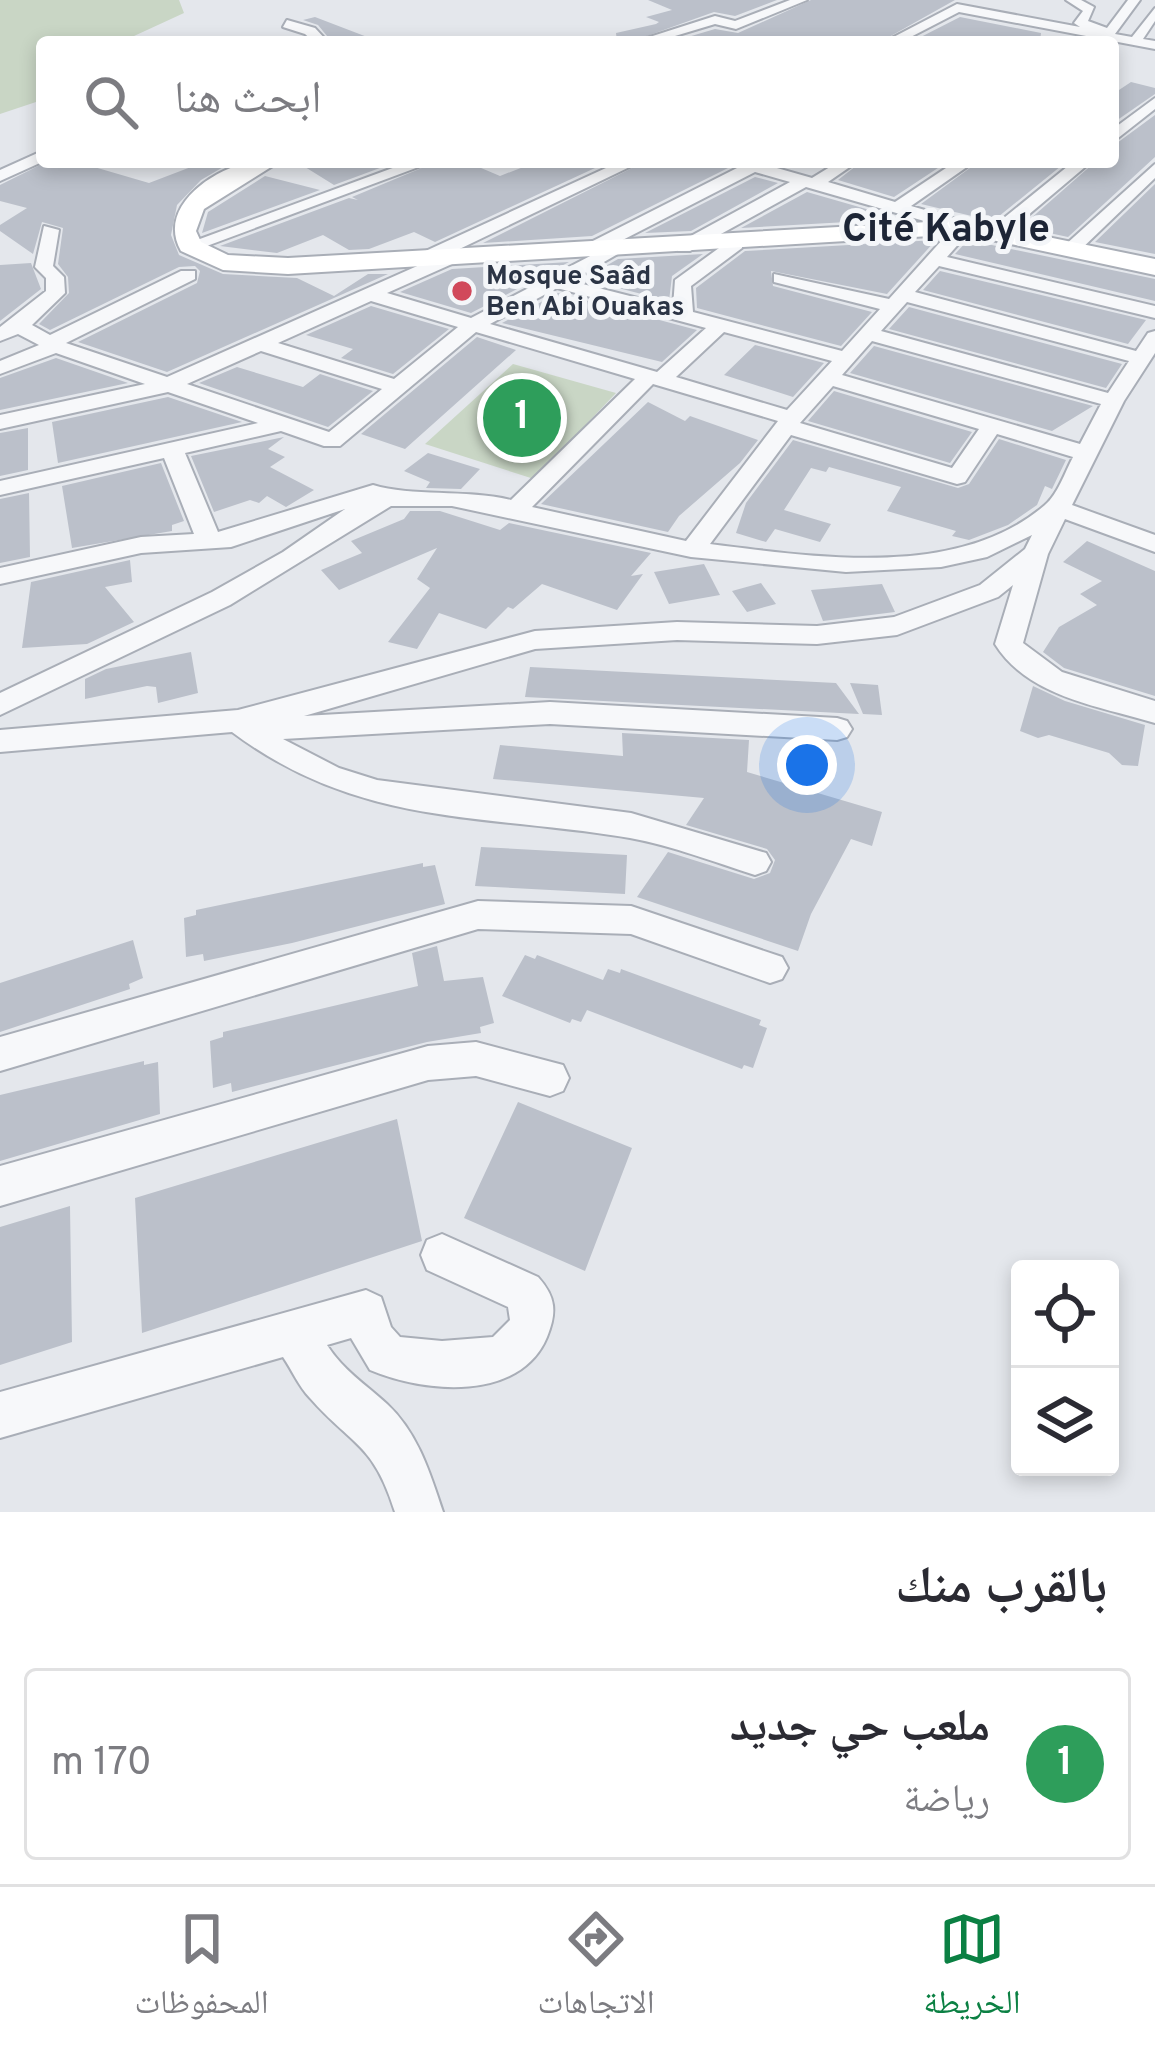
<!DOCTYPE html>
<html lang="ar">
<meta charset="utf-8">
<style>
:root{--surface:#fff;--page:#f2f2f3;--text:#2b2b33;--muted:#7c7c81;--line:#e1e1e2;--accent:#0b8043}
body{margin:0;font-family:Overpass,"Noto Naskh Arabic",sans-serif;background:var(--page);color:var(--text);direction:rtl}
.controls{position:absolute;right:36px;bottom:36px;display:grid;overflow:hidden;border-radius:12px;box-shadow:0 6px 18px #0003}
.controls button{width:108px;height:108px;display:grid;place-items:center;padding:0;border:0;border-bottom:3px solid var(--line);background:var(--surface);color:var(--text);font:60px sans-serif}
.you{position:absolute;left:807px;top:765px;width:42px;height:42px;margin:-30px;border:9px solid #fff;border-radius:50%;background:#1a73e8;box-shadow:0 0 0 18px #1a73e833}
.badge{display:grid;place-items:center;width:78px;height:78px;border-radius:50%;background:var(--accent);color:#fff;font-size:39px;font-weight:700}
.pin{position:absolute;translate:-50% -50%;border:6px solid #fff;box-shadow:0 3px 12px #0006}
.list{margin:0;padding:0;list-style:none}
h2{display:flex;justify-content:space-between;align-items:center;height:156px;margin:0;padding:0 48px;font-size:51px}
h2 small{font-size:39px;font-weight:400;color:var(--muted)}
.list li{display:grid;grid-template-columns:78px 1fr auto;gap:36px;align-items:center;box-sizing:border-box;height:192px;margin:0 24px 24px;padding:0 24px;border:3px solid var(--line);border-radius:12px}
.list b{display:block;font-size:45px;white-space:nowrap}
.list p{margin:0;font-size:39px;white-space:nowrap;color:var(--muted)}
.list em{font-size:39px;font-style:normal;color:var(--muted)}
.icon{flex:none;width:66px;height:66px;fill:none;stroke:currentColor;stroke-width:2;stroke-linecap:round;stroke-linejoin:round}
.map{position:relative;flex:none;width:1155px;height:1512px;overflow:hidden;direction:ltr}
.search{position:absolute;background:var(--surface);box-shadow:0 6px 18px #0003;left:36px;right:36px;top:36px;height:132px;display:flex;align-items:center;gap:30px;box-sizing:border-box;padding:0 42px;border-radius:12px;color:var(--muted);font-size:45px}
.sheet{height:372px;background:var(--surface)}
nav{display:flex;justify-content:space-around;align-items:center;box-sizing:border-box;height:168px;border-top:3px solid var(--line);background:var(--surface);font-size:33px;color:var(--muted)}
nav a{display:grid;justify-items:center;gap:6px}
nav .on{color:var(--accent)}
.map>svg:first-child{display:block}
.green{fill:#c9d6c5}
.building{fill:#bbc0ca}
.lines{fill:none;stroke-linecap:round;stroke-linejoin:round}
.street-casing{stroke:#a9aeb7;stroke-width:4}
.secondary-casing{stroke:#a9aeb7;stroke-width:4}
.street{fill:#f7f8fa;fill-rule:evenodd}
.secondary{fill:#fff;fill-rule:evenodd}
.poi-dot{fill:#d1495b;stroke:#f4f6f9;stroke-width:4.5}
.labels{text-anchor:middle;stroke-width:10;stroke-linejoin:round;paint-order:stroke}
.far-poi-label{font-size:27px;font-weight:bold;fill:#2b3445;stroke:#f4f6f9;text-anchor:start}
.far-district-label{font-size:39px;font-weight:bold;fill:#1d2536;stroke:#f4f6f9}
</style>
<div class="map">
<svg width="1155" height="1512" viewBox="0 0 1155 1512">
<rect width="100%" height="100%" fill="#e4e7ec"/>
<path class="green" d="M0,0H179L184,13L121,42H42V100L0,114Z
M513,364L616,393L534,479L425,444Z"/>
<path class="building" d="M648,0H777L735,16L714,12L630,42H617L616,33L656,24L659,22L646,17L672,10Z
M811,0H955L880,42H671L715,29L738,33Z
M315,17L375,40V42H332L318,25L303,20Z
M960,17L1041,33L1040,42H911Z
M1131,82L1155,88V94L1113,123V94Z
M1155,115V157L1068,237L1021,227L1095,162H1113V146Z
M46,162H77L149,183L204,162L225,166L201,180L177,205L171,235L179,255L223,274L297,278L334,296L368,274H388L167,372L78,342L197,283L200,271L195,266L179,267L50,330L39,324L69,293L68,277L58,264L63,228L42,222L33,254L0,231V225L27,208L0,201V185Z
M297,162H396L334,185Z
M436,162H467L500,176L536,162H608L435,242L414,232L369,249L349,250L323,235L277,253L220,246L349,198L358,200L352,197Z
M644,162H727L730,167L592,236L483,243Z
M861,162H947L894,197L838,180Z
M978,162H1066L993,221L921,204Z
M265,176L320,190L202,233L208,212Z
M755,177L778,183L691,231L645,233Z
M1155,184V254L1095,242Z
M807,192L901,219L741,228Z
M936,240L887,294L771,271L773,286L872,312L841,346L697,308L696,288L745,251Z
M968,240L1155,279V301L955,254Z
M703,254L672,276L669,301L583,279L618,259Z
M569,262L471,313L400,292L452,269Z
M31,263L41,289L0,321V265Z
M940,271L1146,320L1128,344L923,290Z
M558,293L697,330L662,362L502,323Z
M371,306L449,329L393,374L341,358L353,349L306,335Z
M909,307L1122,364L1106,388L889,329Z
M477,337L516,350L405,449L361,434Z
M755,345L824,363L793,397L724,375Z
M874,346L1093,406L1052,431L850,373Z
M56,358L128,383L0,410V378Z
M237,367L303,387L320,374L373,391L328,427L199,383Z
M834,391L972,432L950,463L808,421Z
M168,397L242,422L58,463L52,422Z
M648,402L685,421L690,416L758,440L740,463L679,516L668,532L541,504Z
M28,428V470L0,476V433Z
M284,437L268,449L285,457L270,467L314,490L286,507L267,496L259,503L250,500L214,512L191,456Z
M999,439L1066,460L1052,489L1045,486L1037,505L1008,525L969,540L952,536L956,531L887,511L901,487L829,467L826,472L811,468L784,510L831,524L820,542L775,529L766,542L736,533L746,503L793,440L958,488L969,484Z
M428,453L480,469L461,489L426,488L430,482L404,471Z
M161,463L184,521L172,525V531L72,548L62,486Z
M29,493L30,557L0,563V499Z
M410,511H440L500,530L509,523L651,553L631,576L643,574L617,610L542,584L513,609L508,607L486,629L439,613L417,649L388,642L430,588L417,579L437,548L339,590L321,570L362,553L351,541L404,519Z
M1087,541L1155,571V696L1064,668L1043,652L1059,627L1097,605L1080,594L1102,581L1063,562Z
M130,560L132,582L105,587L134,622L87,644L22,648L31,582Z
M704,564L720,595L669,604L654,572Z
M761,583L776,604L747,612L732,591Z
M882,584L895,612L823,621L811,590Z
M191,652L198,693L158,703L156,687L147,686L85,699V679L106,669Z
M530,667L836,683L859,714L525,697Z
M850,683L878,685L882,715L863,714Z
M1033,686L1065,701L1145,725L1138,766L1122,765L1109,753L1049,735L1038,738L1020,731Z
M622,733L749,740L747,772L882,812L872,846L851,839L811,914L798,951L637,897L668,852L754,879L770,873L775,860L767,849L686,825L704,798L493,779L500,745L623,756Z
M481,847L627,855L625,894L475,886Z
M423,863V867L435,865L445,904L292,943L204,961L203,954L186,957L184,918L196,915V910Z
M133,940L143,978L129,984L130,989L0,1032V983Z
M437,946L444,981L483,977L494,1023L480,1027L481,1033L427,1042L232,1092L231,1083L213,1088L210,1041L223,1037V1032L418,986L412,953Z
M525,955L535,959L537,955L603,980L608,969L620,973L621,969L761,1020L759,1025L767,1028L753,1068L744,1065L742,1069L587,1010L581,1022L572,1019L570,1023L502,996Z
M144,1061V1065L158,1062L160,1114L0,1161V1095Z
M518,1102L632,1148L585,1271L464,1218Z
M397,1119L422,1241L142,1333L135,1198Z
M70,1206L72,1342L0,1365V1227Z"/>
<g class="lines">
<g class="street-casing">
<path id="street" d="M790,0H807L736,29L715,24L655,42H634L715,16L735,21Z
M1066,0H1081L1094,7L1088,21L1107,28L1128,0H1140L1115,34L1132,37L1155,8V21L1143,39L1155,41V49L959,12L901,42H884L957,4L1080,27L1074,23L1083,11Z
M287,20L315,28L328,42H314L305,34L283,27Z
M1155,98V109L1113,142V129Z
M42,151V162L0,181V170Z
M409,162H432L196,250L181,246Z
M619,162H640L447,255L455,260L452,264L387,293L471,318L594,254H583V246L739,167L731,162H756L812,178L838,162H857L828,182L895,202L955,162H974L911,206L970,223V231L947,257L1155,306V318L939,266L915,292L1136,351L1148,333L1155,331V353L1124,401L1072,505L1155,535V552L1065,519L1048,554L1023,643L1062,672L1155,701V723C1099,706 1028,697 995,644L1013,585L998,597L897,635L817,644L677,640L535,649L304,716L550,702L837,718L847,721L852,729L847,737L837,740L550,724L283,739L339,768L377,780L631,813L766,853L771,862L766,871L755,875C714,862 673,846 630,838C482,813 361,828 232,732L0,752V730L238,710L535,631L677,622L817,626L894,617L980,585L1025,549L1032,535L987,557L941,567L846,572L691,557L452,506H391L230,605L0,715V693L212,592L283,552L345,509L231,547L141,553L0,584V568L141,537L194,534L164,458L0,495V481L258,423L168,392L0,429V415L145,384L56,353L0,374V361L39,345L18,334L0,341V327L46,291V278L35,267L44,226L59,230L53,266L64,277L65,293L32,325L50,335L181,271H195V279L66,343L167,377L424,263L416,258L419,254ZM755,172L790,182L678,243V251H690L806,187L952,229L889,299L774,274V282L880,309L842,351L693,312L691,286L742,248V240H730L675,280L673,307L571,281L623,251L609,247ZM557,288L706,328L657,372L490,324ZM371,301L458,327L394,379L278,343ZM907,302L1129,361L1108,393L881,331ZM476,332L635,379L511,500C467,489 411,497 373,485L218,532L185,453L281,431L324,446H340ZM724,332L832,361L787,410L676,377ZM872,341L1101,404L1080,444L842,375ZM261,351L382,389L329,432L187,384ZM653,384L778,421L686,541L532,507ZM833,386L979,429L952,468L800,423ZM997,434L1073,457C1065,472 1058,494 1045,505C958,580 815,557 710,544L791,435L957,484L965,482Z
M1073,162H1091L1001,238H989V230Z
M1155,164V178L1076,254H1064V246Z
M478,901L631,906L782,957L788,968L782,979L770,983L631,934L478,929L0,1071V1037Z
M476,1042L563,1065L569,1078L563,1091L550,1096L476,1076L428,1080L0,1206V1166L428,1046Z
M442,1234L538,1277C556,1297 557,1312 547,1337C520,1402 424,1393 370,1370L351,1338L327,1345C343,1370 365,1384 387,1404C418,1433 430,1473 443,1512H395C373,1442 352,1446 310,1398C299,1387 292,1370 283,1357L0,1438V1392L366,1290L381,1297L391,1327L400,1337L442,1341L493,1337L510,1320L508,1307L427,1270L421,1255L427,1240Z"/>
</g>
<g class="secondary-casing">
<path id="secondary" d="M279,162L204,209L196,231L201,242L228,255L288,258L964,220L1155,259V275L964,234L288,274L223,270L181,251C157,209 209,171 249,162C258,160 270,162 279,162Z"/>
</g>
<use href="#street" class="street"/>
<use href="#secondary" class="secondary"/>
</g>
<circle class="poi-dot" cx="462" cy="291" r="12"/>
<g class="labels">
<g class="far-poi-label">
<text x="486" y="284">Mosque Saâd<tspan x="486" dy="31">Ben Abi Ouakas</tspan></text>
</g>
<g class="far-district-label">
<text x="946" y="241">Cité Kabyle</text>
</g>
</g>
</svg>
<div class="controls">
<button><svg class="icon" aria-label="locate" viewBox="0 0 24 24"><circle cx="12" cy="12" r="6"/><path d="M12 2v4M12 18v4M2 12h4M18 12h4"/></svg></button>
<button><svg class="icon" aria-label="layers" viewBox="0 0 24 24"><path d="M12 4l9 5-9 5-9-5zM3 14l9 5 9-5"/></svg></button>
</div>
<div class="you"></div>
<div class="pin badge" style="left:522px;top:418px;background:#2e9e5b">1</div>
<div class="search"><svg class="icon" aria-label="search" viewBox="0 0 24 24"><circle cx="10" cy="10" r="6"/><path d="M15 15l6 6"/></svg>ابحث هنا</div>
</div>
<section class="sheet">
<h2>بالقرب منك<small></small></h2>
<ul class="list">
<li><span class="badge" style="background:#2e9e5b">1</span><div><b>ملعب حي جديد</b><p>رياضة</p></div><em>170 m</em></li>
</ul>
</section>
<nav>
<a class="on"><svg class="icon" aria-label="map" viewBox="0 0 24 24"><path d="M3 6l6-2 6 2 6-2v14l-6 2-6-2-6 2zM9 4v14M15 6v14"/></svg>الخريطة</a>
<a><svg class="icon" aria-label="directions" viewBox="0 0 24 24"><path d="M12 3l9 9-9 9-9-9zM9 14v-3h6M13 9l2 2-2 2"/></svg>الاتجاهات</a>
<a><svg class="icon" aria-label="saved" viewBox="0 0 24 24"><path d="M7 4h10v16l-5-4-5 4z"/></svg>المحفوظات</a>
</nav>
